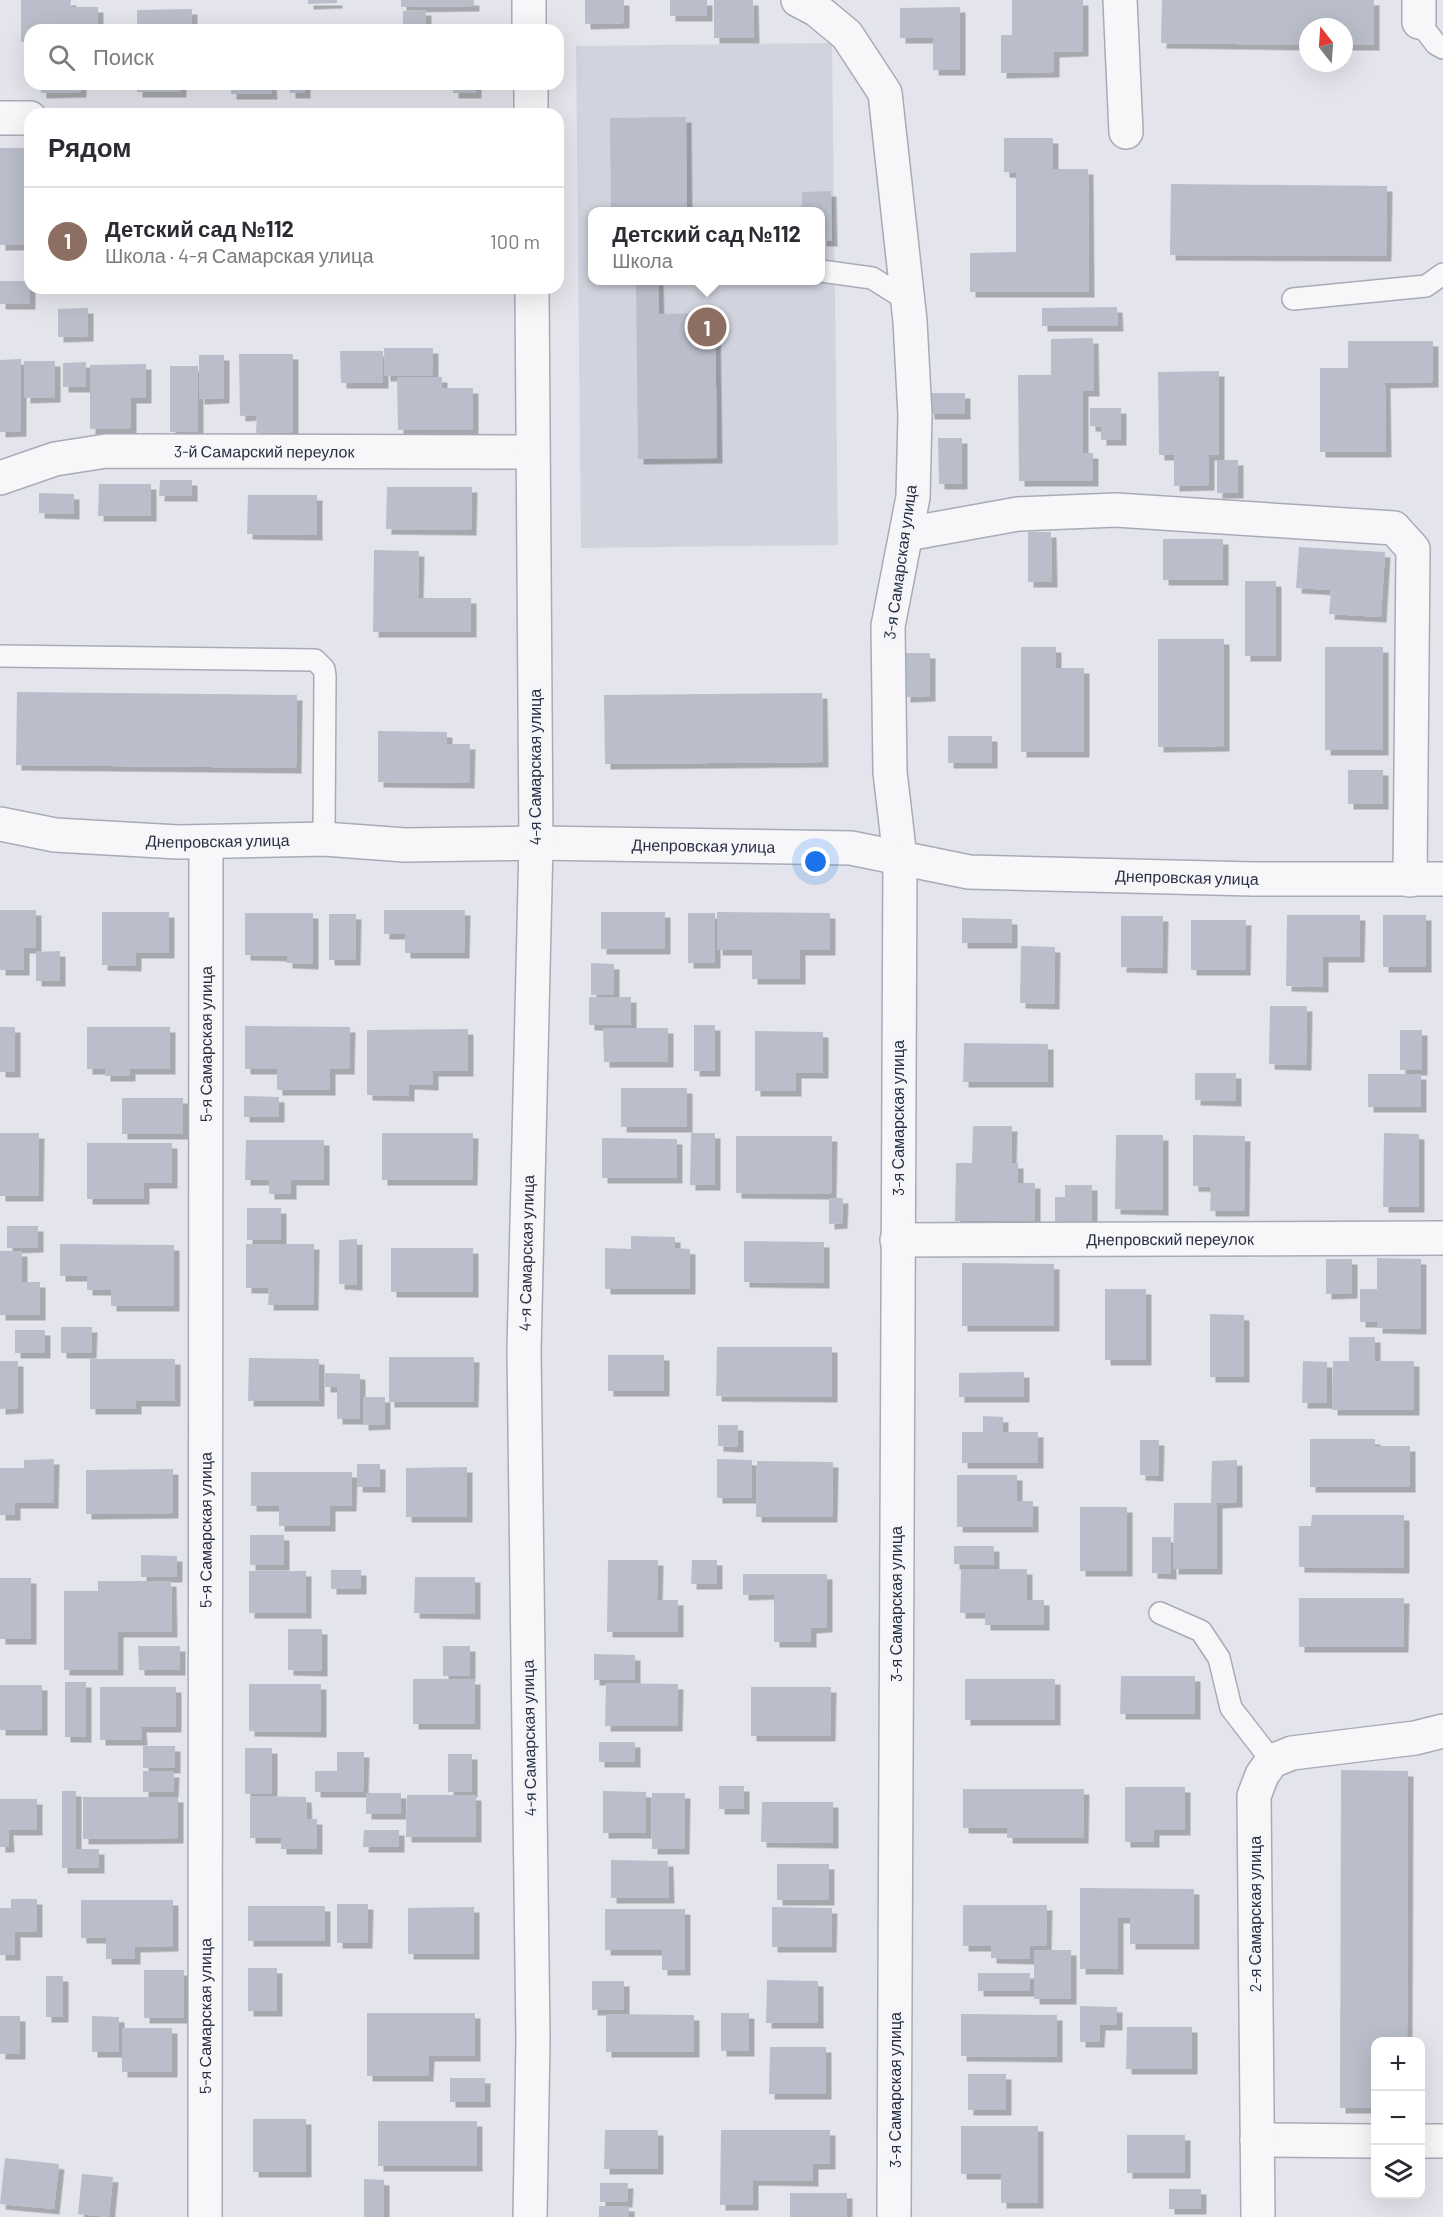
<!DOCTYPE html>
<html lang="ru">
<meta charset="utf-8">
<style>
:root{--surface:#fff;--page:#f2f2f3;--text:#2b2b33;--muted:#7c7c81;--line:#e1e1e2;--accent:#b45309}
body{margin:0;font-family:Barlow,sans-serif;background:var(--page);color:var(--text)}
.controls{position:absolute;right:18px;bottom:18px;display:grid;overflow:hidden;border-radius:12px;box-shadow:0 6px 24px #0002}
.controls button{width:54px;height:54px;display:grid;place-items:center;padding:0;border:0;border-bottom:2px solid var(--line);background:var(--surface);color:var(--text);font:30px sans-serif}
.compass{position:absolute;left:1299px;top:18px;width:54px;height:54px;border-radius:50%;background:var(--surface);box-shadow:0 6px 24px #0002;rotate:343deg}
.you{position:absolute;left:816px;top:862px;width:21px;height:21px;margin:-15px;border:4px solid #fff;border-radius:50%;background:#1a73e8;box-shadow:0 0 0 9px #1a73e833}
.badge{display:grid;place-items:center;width:39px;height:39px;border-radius:50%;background:var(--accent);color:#fff;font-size:20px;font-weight:700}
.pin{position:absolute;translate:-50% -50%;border:3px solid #fff;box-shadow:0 2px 6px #0006}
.popup{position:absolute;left:588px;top:207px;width:237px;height:78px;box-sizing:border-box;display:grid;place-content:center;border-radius:12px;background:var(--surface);filter:drop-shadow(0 2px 4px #0005);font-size:20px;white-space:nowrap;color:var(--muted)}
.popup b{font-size:22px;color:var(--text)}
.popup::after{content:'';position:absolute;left:50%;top:100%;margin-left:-12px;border:12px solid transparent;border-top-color:var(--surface)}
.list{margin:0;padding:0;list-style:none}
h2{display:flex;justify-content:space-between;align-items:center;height:78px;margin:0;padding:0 24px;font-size:26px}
h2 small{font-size:20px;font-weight:400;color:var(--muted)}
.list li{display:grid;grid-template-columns:39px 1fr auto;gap:18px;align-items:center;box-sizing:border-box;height:108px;padding:0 24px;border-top:2px solid var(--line)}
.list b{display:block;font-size:22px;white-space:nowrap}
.list p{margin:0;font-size:20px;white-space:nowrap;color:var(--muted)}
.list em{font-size:20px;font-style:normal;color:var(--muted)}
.icon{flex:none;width:33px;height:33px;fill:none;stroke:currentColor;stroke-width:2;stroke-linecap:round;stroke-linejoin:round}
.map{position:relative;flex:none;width:1443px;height:2217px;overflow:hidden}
.search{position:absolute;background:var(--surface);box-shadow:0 6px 24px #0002;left:24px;top:24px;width:540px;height:66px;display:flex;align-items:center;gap:15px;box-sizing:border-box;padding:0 21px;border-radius:18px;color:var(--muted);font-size:22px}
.panel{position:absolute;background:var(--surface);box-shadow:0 6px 24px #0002;left:24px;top:108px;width:540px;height:186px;border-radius:18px}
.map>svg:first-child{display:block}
.built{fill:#d1d4de;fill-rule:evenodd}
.building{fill:#babeca;filter:url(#shadow)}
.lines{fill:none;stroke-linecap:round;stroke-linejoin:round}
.lane-casing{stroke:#a8abb7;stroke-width:24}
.street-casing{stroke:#a8abb7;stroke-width:36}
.lane{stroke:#f7f7fa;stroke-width:21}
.street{stroke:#f7f7fa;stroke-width:33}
.labels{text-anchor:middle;stroke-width:6;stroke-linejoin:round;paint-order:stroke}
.street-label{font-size:16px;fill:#2a3045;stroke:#f4f5f9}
</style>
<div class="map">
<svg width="1443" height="2217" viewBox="0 0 1443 2217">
<defs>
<filter id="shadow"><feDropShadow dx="5.5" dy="5.5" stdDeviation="0" flood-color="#0004"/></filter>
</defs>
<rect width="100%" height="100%" fill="#e4e5ec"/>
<path class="built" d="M832,43L838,545L581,548L576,46ZM593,212H821V280H593Z"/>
<path class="building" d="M21,0H71L70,7H98V30H30V42H21Z
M308,0H337V3L308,4Z
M401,0H474V6L401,7Z
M585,0H624V23L585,24Z
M670,0H707V16H670Z
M714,0H753L754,38H714Z
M1012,0H1083V51L1054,52V72L1001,73V35H1012Z
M1162,0H1374V45H1344V27H1308V45L1161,43Z
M960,7V70H933V38H900V8Z
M192,9V30H137V10Z
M426,10V30H403V11Z
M41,84H81V92L41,93Z
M137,84H181V92H137Z
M231,84H271L272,94H231Z
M290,84H305V93H290Z
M453,84H476V93H453Z
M686,117L687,212H611L610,118Z
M1004,138H1053V169H1088L1089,292H970V253L1016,252V173L1004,172Z
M0,148H30V245H0Z
M1171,184L1387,186L1386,256L1170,255Z
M831,191L832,241H821V212H802V192Z
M636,280H658L659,314L715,313L717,458L638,459Z
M0,281H30V304H0Z
M1117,307L1118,326H1042V308Z
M88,308V336L58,337V309Z
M1093,338L1094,391H1083V453H1093V481H1019L1018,375H1051V339Z
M1348,341H1433V382L1385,383L1386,452H1320V368H1348Z
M384,348H433V375L385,376Z
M340,351H383V383H341Z
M239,354H293V432L256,433L257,415L240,416Z
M199,355H224V398L199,399Z
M21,359V431L0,432V360Z
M24,361H55V397L25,398Z
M86,362V387H63V363Z
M146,364V398H131V428L90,429V365Z
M170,366H198V431L170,432Z
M1219,371V455H1209V485L1174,486V455H1159L1158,372Z
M397,377H442V388H473V430H398Z
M928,393H965V414H929Z
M1090,408H1121V440H1101V427L1090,426Z
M938,438H962V484H939Z
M1217,460H1238V493H1217Z
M160,480H192V496H159Z
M99,484H151V516H98Z
M387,487H472L471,530L386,529Z
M39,493L74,494V514L39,513Z
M248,495H317V535L247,534Z
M1028,532H1051L1052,582H1028Z
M1163,539H1223V580H1163Z
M1299,547L1385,552L1381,617L1329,614L1331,590L1296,588Z
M374,550L419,551L418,598H471V632H373Z
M1245,581H1276V656H1245Z
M1158,639H1224V746L1158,747Z
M1021,647H1056V668H1084V752H1021Z
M1325,647H1383V750H1325Z
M904,653H930V696L905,697Z
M17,692L297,695L296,768L16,765Z
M822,693L823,762L605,764L604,695Z
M378,731L447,732V744H470L469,783L378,782Z
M948,736H992V763H948Z
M1348,770H1383V804H1348Z
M0,910H36V948H24V970H0Z
M384,910H465L464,953H405V934H384Z
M102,912H169V953H136V966L102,965Z
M601,912H665V949H601Z
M717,912L830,913V950H800V979H752V950H717Z
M245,913H313V964L287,963V956L245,955Z
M688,913H715V963H688Z
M329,914H356L355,960H329Z
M1287,915H1360L1359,957H1323V987L1286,986Z
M1383,915H1426V967H1383Z
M1121,916H1163L1162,968L1121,967Z
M962,918L1012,919V943H962Z
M1191,920H1246L1245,970H1191Z
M1021,946L1055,947L1054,1004L1020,1003Z
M60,951V981H36V952Z
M591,963L614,964V995H591Z
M589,997H631V1025H589Z
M1270,1006H1307L1306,1065L1269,1064Z
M694,1025H715V1071H694Z
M245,1026L350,1027L349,1069H330V1090H277V1069H245Z
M0,1027H15V1072H0Z
M87,1027H170V1069H130V1076H105V1069H87Z
M603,1028H668V1062H604Z
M468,1029V1071H433V1085L409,1084V1096L367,1095V1030Z
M1400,1030H1422V1070H1400Z
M755,1031L823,1032V1073H796V1091H755Z
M964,1043L1048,1044V1082H963Z
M1195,1073H1236V1101L1195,1100Z
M1368,1074H1421V1107H1368Z
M621,1088H687V1127H621Z
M244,1096L279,1097V1117H244Z
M122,1098H183V1134H122Z
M973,1126H1012L1011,1163H1018V1183H1035V1221H955L956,1163H972Z
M0,1133H39L38,1196H0Z
M382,1133H473L472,1180H382Z
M691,1133H715V1185H690Z
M1384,1133L1419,1134V1207H1383Z
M1116,1135H1163V1210L1115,1209Z
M1193,1135L1245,1136L1244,1211H1210L1211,1187L1193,1186Z
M736,1136H832L831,1194L736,1193Z
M602,1138L677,1139V1178H602Z
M246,1140H324V1180H291V1194H269V1180H245Z
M87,1143H172V1183H144V1199H87Z
M1065,1185H1092V1225H1055V1197H1065Z
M829,1198H843L842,1223L829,1224Z
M247,1208H281V1240H247Z
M7,1226H38V1247L7,1248Z
M631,1236L675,1237V1248L690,1249V1289H605V1248L631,1249Z
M357,1239V1285L339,1284V1240Z
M744,1241L824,1242V1283L744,1282Z
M60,1244L174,1245V1306H111V1290H87V1276H60Z
M246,1244H314L313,1305H268L269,1288H246Z
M391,1248H473V1292H391Z
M0,1251H22V1282H40V1315H0Z
M1377,1258L1421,1259V1329L1377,1328V1322H1360V1289H1377Z
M1326,1259H1352V1293L1326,1294Z
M962,1263L1054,1264V1326H962Z
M1105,1289H1146V1360H1105Z
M1210,1314L1244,1315V1377H1210Z
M61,1327H92L91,1353H61Z
M15,1330H45V1353H15Z
M1349,1337H1375V1361H1414V1410H1332L1333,1361H1349Z
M717,1347H832V1397L716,1396Z
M608,1355H664V1391H608Z
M389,1357H474L473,1402H389Z
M249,1358L319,1359V1401H248Z
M90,1359H175V1401H136V1409H90Z
M0,1361H18V1408L0,1409Z
M1303,1361L1327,1362V1403H1302Z
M1024,1372V1397H959V1373Z
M325,1373L360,1374V1419H337V1387H325Z
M363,1397H385V1424L363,1425Z
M983,1416L1003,1417V1432H1038V1463H962V1432H983Z
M718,1425H738V1447L718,1446Z
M1310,1439H1375V1446H1410V1487H1310Z
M1140,1440H1159L1158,1476L1140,1475Z
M54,1459L53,1503H15V1515H0V1468H24V1460Z
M717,1459L752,1460V1498H717Z
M1237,1460V1502L1217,1503V1569H1173L1174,1503H1211L1212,1461Z
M757,1461L833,1462L832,1517H756Z
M357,1464H380V1487H357Z
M467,1467V1517H406V1468Z
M173,1469V1513L86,1514V1470Z
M251,1472H352L351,1506H330V1526H279V1506H251Z
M957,1475H1017V1501H1033V1527H957Z
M1080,1507H1127V1571H1080Z
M1312,1515H1404V1568L1299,1567V1526H1311Z
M250,1535H284V1565H250Z
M1152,1537H1171V1574L1152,1573Z
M954,1546H994V1565L954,1564Z
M141,1555L177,1556V1577H141Z
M608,1560H658L657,1600H678V1632H607Z
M692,1560H717V1584H691Z
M961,1569H1027V1600H1044V1625H985V1613H960Z
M331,1570H361V1589H331Z
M249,1571H306V1613H249Z
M743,1574H827V1627L811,1628V1642H774V1594L743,1595Z
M415,1577H475V1614L414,1613Z
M0,1578H31V1639H0Z
M98,1581H171L172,1632H118V1670H64V1591H98Z
M1299,1598H1404L1403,1647H1299Z
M288,1629H322V1671L288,1670Z
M138,1646H180V1670H139Z
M443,1646H470V1676H443Z
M594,1654L635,1655V1680H594Z
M1121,1676H1195V1714H1120Z
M413,1679H475V1724H413Z
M965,1679H1055V1720H965Z
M65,1682H86V1737H65Z
M606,1683L678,1684L677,1726H605Z
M249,1684H321V1732L249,1731Z
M0,1685H42V1730H0Z
M100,1687H176V1727H141L142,1740H100Z
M751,1687H831L830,1736H751Z
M599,1742H635V1762H599Z
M143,1746H175V1768H143Z
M245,1748H272V1794H245Z
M337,1752H364L363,1792H315V1771H337Z
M448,1754H472V1792H448Z
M1341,1770L1408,1771L1407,2042H1376V2108H1340Z
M143,1771L174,1772L173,1792H143Z
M719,1786H744V1809H719Z
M1125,1787H1185V1830H1154V1842H1125Z
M963,1789H1084L1083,1838H1007V1828H963Z
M62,1791H76V1849H99V1868H62Z
M603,1791L646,1792V1833H603Z
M366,1793H401V1814H366Z
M652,1793H685L684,1849H652Z
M407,1795H476V1837H406Z
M250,1796L306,1797L307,1819H317V1849H281V1838H250Z
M83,1797H178V1838L83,1839Z
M0,1799H37V1830H8L9,1847H0Z
M762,1802H833V1843L761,1842Z
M364,1830H399V1847H363Z
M611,1860L668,1861L669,1898H611Z
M777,1864H829V1900H777Z
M1080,1888L1194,1889V1944H1130V1918H1118V1969H1080Z
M11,1899H37V1932H15V1955H0V1908H11Z
M81,1900H173V1946L135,1947V1959H106V1938H81Z
M337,1904H368L367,1943H337Z
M963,1905H1047L1046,1946H1030V1959L991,1958V1946H963Z
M248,1906H325V1941H248Z
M474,1907V1954H408V1908Z
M772,1907L832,1908L831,1947H772Z
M605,1909H685V1970H662V1950H605Z
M1034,1950H1071V1999H1034Z
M248,1968H277V2011H248Z
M144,1970H184V2018H144Z
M978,1973H1030L1029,1991H978Z
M46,1976H63V2017H46Z
M767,1980L818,1981V2023H766Z
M592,1981H624V2009L592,2010Z
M1080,2006L1117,2007V2025H1100L1099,2042H1080Z
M367,2013H475V2056H429L428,2076H367Z
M721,2013H749V2051H721Z
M606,2014L694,2015V2052H606Z
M961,2014L1057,2015V2057L961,2056Z
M0,2016H20V2054H0Z
M92,2016L119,2017V2052H92Z
M1127,2027H1192V2069H1126Z
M122,2028H172V2072H122Z
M770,2047H826V2094H769Z
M968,2074H1006V2110H968Z
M450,2078H485V2102H450Z
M253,2119H306V2172H253Z
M378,2121H477V2166H378Z
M961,2126H1038V2203H1001V2174H961Z
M605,2130H658V2169H604Z
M721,2130H830V2164H813V2181L753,2180V2205H720Z
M1127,2135H1185V2173H1127Z
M5,2158L59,2164L54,2209L0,2204Z
M82,2174L113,2177L109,2217L78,2214Z
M364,2179L384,2180V2217H364Z
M600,2183H628L627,2202H600Z
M1169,2189H1201V2209H1169Z
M790,2193H847V2217H790Z
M599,2206H629V2217H599Z"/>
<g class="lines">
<g class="lane-casing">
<path id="lane" d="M1419,22L1436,44L1443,48
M821,271L872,278L907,300
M1293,299L1426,286L1443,274
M0,656L315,660L324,669L325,676L324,839
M1160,1613L1201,1631L1219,1658L1231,1708L1272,1761"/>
</g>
<g class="street-casing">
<g id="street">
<path d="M529,0V30"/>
<path d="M798,0L817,10L847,35L885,93L910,321L915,415L913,497L888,626L890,772L900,858L894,2217"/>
<path d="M1120,0L1126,132"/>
<path d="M1419,0V22"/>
<path d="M531,84V114"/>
<path d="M0,118H30"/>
<path id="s1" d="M0,478L55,459L106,451L532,452"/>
<path d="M907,534L1018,514L1116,510L1394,528L1413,549L1410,880"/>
<path id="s2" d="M0,824L55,835L178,842L324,839L405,845L536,843L851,848L969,872L1253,879H1443"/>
<path id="s3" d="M897,1240L1443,1238"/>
<path d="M1257,2140L1376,2141"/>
<path d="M1420,2141H1443"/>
<path id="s4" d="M205,2217L206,842"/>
<path id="s5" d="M530,2217L533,2039L524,1351L536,843L532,288"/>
<path d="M1258,2217L1254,1796L1262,1775L1272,1761L1292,1753L1415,1738L1443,1731"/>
</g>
</g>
<use href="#lane" class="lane"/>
<use href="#street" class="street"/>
</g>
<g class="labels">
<g class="street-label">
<text dy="6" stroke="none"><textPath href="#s1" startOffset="268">3-й Самарский переулок</textPath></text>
<text transform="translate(900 562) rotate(-82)" y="6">3-я Самарская улица</text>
<text transform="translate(535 767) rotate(-90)" y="6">4-я Самарская улица</text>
<text dy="6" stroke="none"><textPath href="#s2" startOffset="219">Днепровская улица</textPath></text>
<text dy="6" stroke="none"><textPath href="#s2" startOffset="705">Днепровская улица</textPath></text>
<text dy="6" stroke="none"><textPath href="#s2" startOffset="1191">Днепровская улица</textPath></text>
<text dy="6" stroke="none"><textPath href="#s4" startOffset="1173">5-я Самарская улица</textPath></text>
<text transform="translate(898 1118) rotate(-90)" y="6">3-я Самарская улица</text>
<text dy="6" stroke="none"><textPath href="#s3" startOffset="273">Днепровский переулок</textPath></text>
<text dy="6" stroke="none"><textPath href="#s5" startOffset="964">4-я Самарская улица</textPath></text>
<text dy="6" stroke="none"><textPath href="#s4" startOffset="687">5-я Самарская улица</textPath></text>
<text transform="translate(896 1604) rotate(-90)" y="6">3-я Самарская улица</text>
<text transform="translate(529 1738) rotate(-91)" y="6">4-я Самарская улица</text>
<text transform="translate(1255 1914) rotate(-90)" y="6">2-я Самарская улица</text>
<text dy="6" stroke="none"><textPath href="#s4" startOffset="201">5-я Самарская улица</textPath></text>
<text transform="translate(895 2090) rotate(-90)" y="6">3-я Самарская улица</text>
</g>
</g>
</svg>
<div class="controls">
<button>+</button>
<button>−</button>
<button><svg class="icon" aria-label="layers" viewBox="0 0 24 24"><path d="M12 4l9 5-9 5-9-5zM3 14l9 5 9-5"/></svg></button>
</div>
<svg class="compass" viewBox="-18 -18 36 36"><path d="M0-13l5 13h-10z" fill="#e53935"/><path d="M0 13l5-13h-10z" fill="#7c7c81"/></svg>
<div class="you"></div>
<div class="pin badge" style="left:707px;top:327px;background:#8d6e63">1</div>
<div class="popup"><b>Детский сад №112</b>Школа</div>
<div class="search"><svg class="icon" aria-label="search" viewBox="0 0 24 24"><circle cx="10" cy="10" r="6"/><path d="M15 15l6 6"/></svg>Поиск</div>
<section class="panel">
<h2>Рядом<small></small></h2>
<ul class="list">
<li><span class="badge" style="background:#8d6e63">1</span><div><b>Детский сад №112</b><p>Школа · 4-я Самарская улица</p></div><em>100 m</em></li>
</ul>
</section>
</div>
